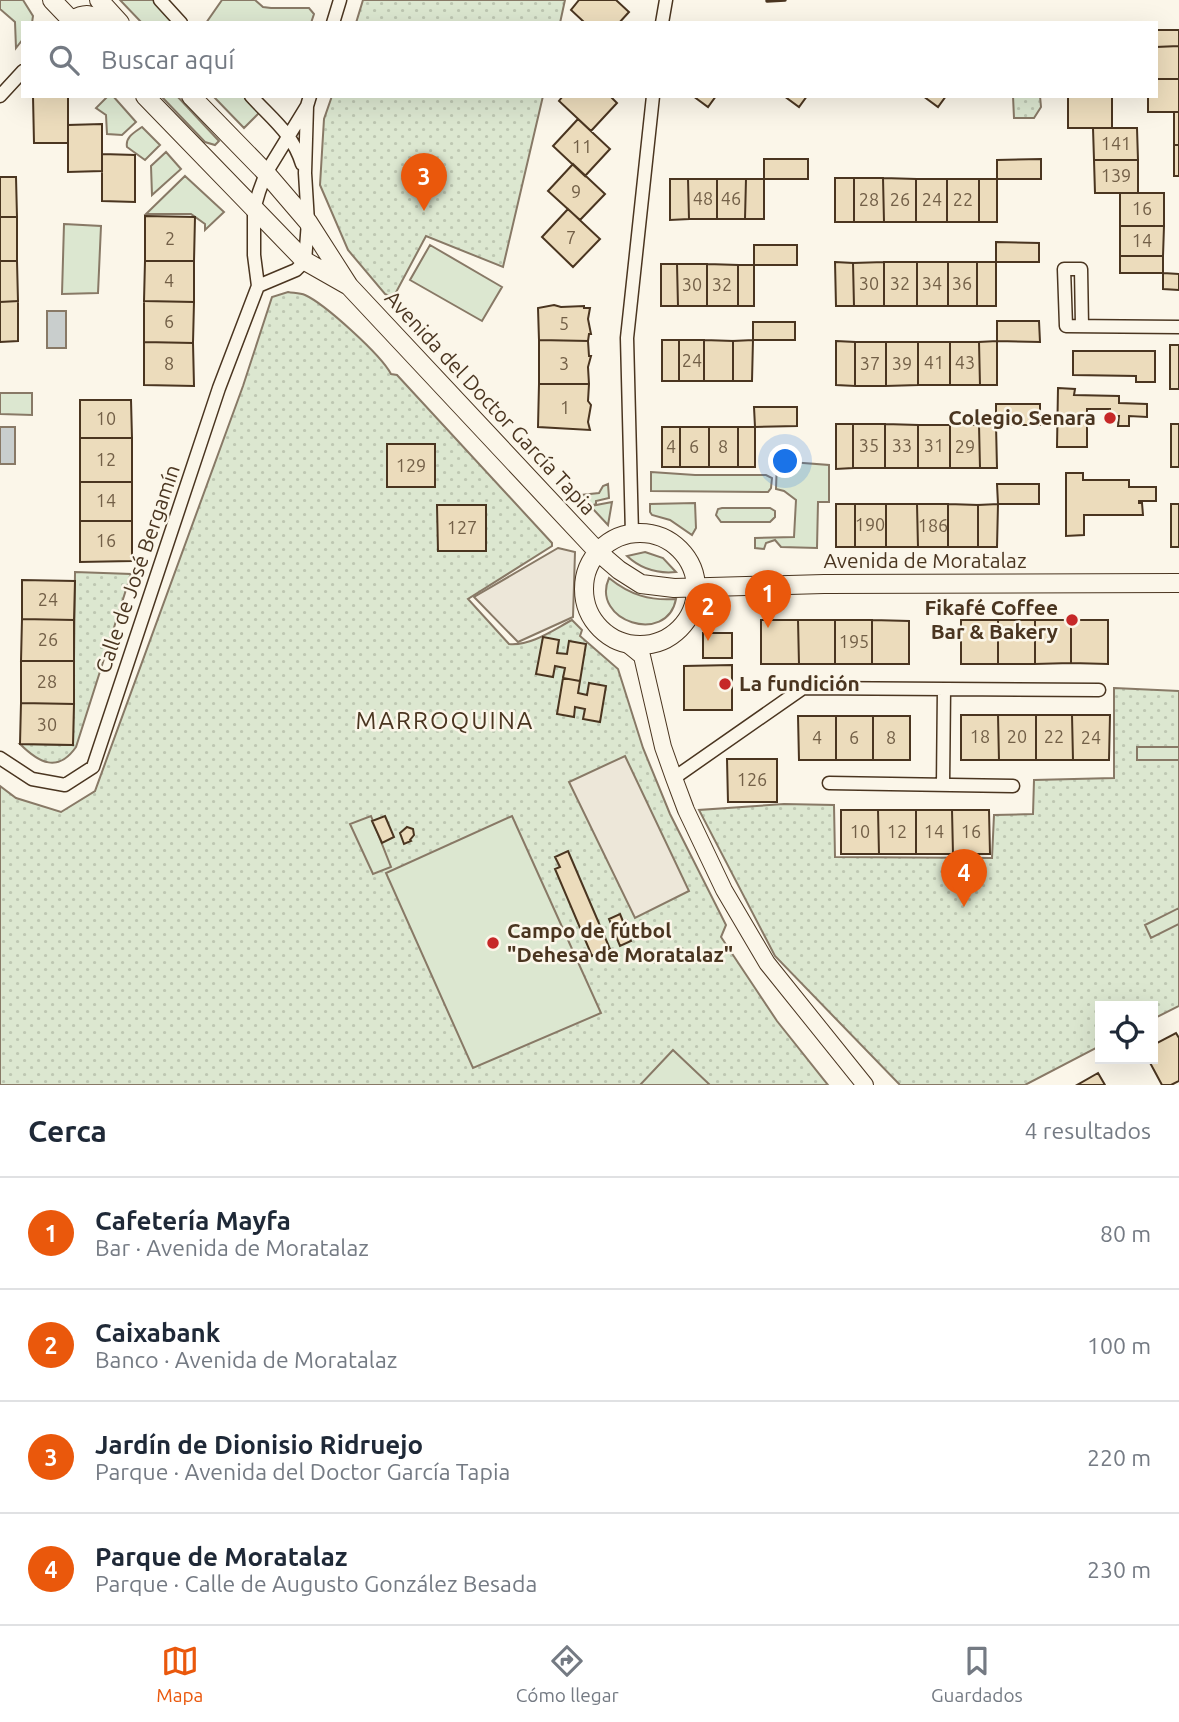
<!DOCTYPE html>
<html lang="es">
<meta charset="utf-8">
<style>
:root{--surface:#fff;--page:#f6f6f7;--text:#1f2937;--muted:#747a83;--line:#e0e1e3;--accent:#ea580c}
body{margin:0;font-family:Ubuntu,sans-serif;background:var(--page);color:var(--text)}
.controls{position:absolute;right:21px;bottom:21px;display:grid;overflow:hidden;border-radius:0px;box-shadow:0 7px 28px #0002}
.controls button{width:63px;height:63px;display:grid;place-items:center;padding:0;border:0;border-bottom:2px solid var(--line);background:var(--surface);color:var(--text);font:35px sans-serif}
.you{position:absolute;left:786px;top:462px;width:24px;height:24px;margin:-18px;border:5px solid #fff;border-radius:50%;background:#1a73e8;box-shadow:0 0 0 10px #1a73e833}
.badge{display:grid;place-items:center;width:46px;height:46px;border-radius:50%;background:var(--accent);color:#fff;font-size:23px;font-weight:700}
.pin{position:absolute;translate:-50% -58px;filter:drop-shadow(0 2px 4px #0008)}
.pin::after{content:'';position:absolute;top:37px;width:24px;height:21px;background:inherit;clip-path:polygon(0 0,100% 0,50% 100%)}
.list{margin:0;padding:0;list-style:none}
h2{display:flex;justify-content:space-between;align-items:center;height:91px;margin:0;padding:0 28px;font-size:30px}
h2 small{font-size:23px;font-weight:400;color:var(--muted)}
.list li{display:grid;grid-template-columns:46px 1fr auto;gap:21px;align-items:center;box-sizing:border-box;height:112px;padding:0 28px;border-top:2px solid var(--line)}
.list b{display:block;font-size:26px;white-space:nowrap}
.list p{margin:0;font-size:23px;white-space:nowrap;color:var(--muted)}
.list em{font-size:23px;font-style:normal;color:var(--muted)}
.icon{flex:none;width:38px;height:38px;fill:none;stroke:currentColor;stroke-width:2;stroke-linecap:round;stroke-linejoin:round}
.map{position:relative;flex:none;width:1179px;height:1085px;overflow:hidden}
.search{position:absolute;background:var(--surface);box-shadow:0 7px 28px #0002;left:21px;right:21px;top:21px;height:77px;display:flex;align-items:center;gap:18px;box-sizing:border-box;padding:0 24px;border-radius:0px;color:var(--muted);font-size:26px}
.sheet{height:539px;background:var(--surface)}
nav{display:flex;justify-content:space-around;align-items:center;box-sizing:border-box;height:98px;border-top:2px solid var(--line);background:var(--surface);font-size:19px;color:var(--muted)}
nav a{display:grid;justify-items:center;gap:4px}
nav .on{color:var(--accent)}
.map>svg:first-child{display:block}
.park{fill:url(#park-dots);stroke:#887966;stroke-width:2}
.garden{fill:#dce7d0;stroke:#887966;stroke-width:2}
.parking{fill:#ede7d9;stroke:#887966;stroke-width:2}
.water{fill:#c9cecd;stroke:#887966;stroke-width:2}
.building{fill:#ecdcbc;stroke:#4a3520;stroke-width:2}
.lines{fill:none;stroke-linecap:round;stroke-linejoin:round}
.minor-casing{stroke:#4a3520;stroke-width:15}
.tertiary-casing{stroke:#4a3520;stroke-width:18}
.secondary-casing{stroke:#4a3520;stroke-width:20}
.minor{stroke:#fbf6e9;stroke-width:12}
.tertiary{stroke:#fbf6e9;stroke-width:16}
.secondary{stroke:#fbf6e9;stroke-width:18}
.wall{stroke:#4a3520;stroke-width:3.5}
.poi-dot{fill:#c62828;stroke:#fbf6e9;stroke-width:2.5}
.labels{text-anchor:middle;stroke-width:5;stroke-linejoin:round;paint-order:stroke}
.number-label{font-size:18px;fill:#725f47}
.street-label{font-size:21px;fill:#4a3520;stroke:#fbf6e9}
.poi-label{font-size:21px;font-weight:bold;fill:#4a3520;stroke:#fbf6e9;text-anchor:end}
.quarter-label{font-size:24px;letter-spacing:2px;fill:#4a3520;stroke:#fbf6e9}
</style>
<div class="map">
<svg width="1179" height="1085" viewBox="0 0 1179 1085">
<defs>
<pattern id="park-dots" width="8" height="8" patternUnits="userSpaceOnUse" patternTransform="scale(1.75)"><rect width="8" height="8" fill="#dce7d0"/><path d="M2 2h.1M6 6h.1" fill="none" stroke="#bec7b2" stroke-width="1.8" stroke-linecap="round"/></pattern>
</defs>
<rect width="100%" height="100%" fill="#fbf6e9"/>
<path class="park" d="M363,0H565L560,23H356Z
M332,96H543L503,267L426,236L393,298L385,294L348,250L320,185L324,119Z
M1013,96H1040L1041,107L1034,118H1014Z
M288,292C293,293 300,293 305,295C325,304 381,355 391,374L397,375L552,543V546L468,599L509,644C531,646 553,630 572,620L582,630L580,636L618,669L643,748L670,814L726,925L721,937L777,1021L828,1085H0V786L16,798L61,812L95,791L243,386L272,297Z
M75,572L131,574L76,747C58,773 39,763 20,744L73,745Z
M1114,688L1179,691V1006L1153,1019V1006H1100V1046L1025,1085H900L775,956L699,810L784,804L834,805L835,857L992,858L994,815L1033,814L1034,780L1114,778Z"/>
<path class="garden" d="M0,0H23L33,16L32,23H23V39L16,48L15,22L0,9Z
M120,0H153L175,23H142Z
M222,0H255L263,7L271,8H309L314,14L311,23H206Z
M108,96H113L136,122L122,135L107,134L106,115L96,108Z
M161,96H177L219,141L215,145L205,142Z
M213,96H245L260,112L244,128Z
M142,127L160,145L145,160L127,147C125,137 135,132 142,127Z
M166,152L181,169L152,195L151,166Z
M185,176L224,212L205,230V224L191,214H146Z
M64,224L101,226L98,293L62,294Z
M430,245L502,287L482,321L410,280Z
M0,393H32V415L0,414Z
M777,461L829,465V502H818L817,548L781,547L775,540L766,543L764,549L755,548V538L794,537L796,500L784,491L776,489Z
M651,472L695,475H766L772,478L771,488L768,492L651,491Z
M608,484L609,498L596,501V504L591,506L612,502L608,525L580,495L599,493L603,486Z
M695,503L696,528L692,535L670,520L652,515L650,512V504Z
M722,508H770L775,511V517L770,522H721L716,515L718,509Z
M645,552L663,558L676,572C656,574 641,569 627,556Z
M609,578C630,595 650,601 676,599C667,646 590,621 609,578Z
M1137,747H1179V760H1137Z
M371,816L391,867L373,874L350,824Z
M512,816L601,1013L473,1068L386,873Z
M1179,908V924L1151,938L1145,925Z
M673,1050L710,1085H640Z"/>
<path class="parking" d="M558,548L575,552L573,617L518,642L474,597Z
M625,756L689,891L635,918L569,782Z"/>
<path class="water" d="M47,311H66V348H47Z
M0,427H15V464H0Z"/>
<path class="building" d="M579,0H616L629,12L619,23H585L571,10Z
M1156,30H1179V46L1156,47Z
M1179,46V79H1156V47Z
M1156,79H1179V112H1148V96H1156Z
M33,96H68V143H34Z
M563,96H610L617,103L591,131L559,101Z
M693,96H716L708,107Z
M784,96H807L799,107Z
M923,96H946L938,107Z
M1068,96H1112V128H1068Z
M1174,112H1179V145H1174Z
M578,119L610,149L585,176L553,146Z
M102,124V171L68,172V125Z
M1093,128H1137L1138,160H1094Z
M1174,145H1179V176H1174Z
M102,154L135,155V202L102,201Z
M764,159H808V179H764Z
M1041,159V179H997V160Z
M1094,160H1138V193H1095Z
M573,164L605,194L580,220L548,191Z
M0,177H16L17,217H0Z
M835,178H854V222H835Z
M854,178H883L884,222H854Z
M883,178L916,179V222H884Z
M670,179H688L689,219L670,220Z
M688,179H717V219H689Z
M717,179H746L745,219H717Z
M746,179H764V219H745Z
M916,179H947V222H916Z
M947,179H979V222H947Z
M979,179H997V222H979Z
M1120,193H1164V226H1120Z
M568,209L600,239L573,267L542,237Z
M145,216L195,217L194,261H145Z
M0,217H17V261H0Z
M1120,226H1164L1163,256H1120Z
M996,242L1039,243V262H996Z
M754,245H797V265H754Z
M1120,256H1163V273H1120Z
M0,261H17L18,301L0,302Z
M145,261H194V302L144,301Z
M835,262L853,263L854,306H836Z
M884,262V306H854L853,263Z
M884,262H917V306H884Z
M917,262H948V306H917Z
M948,262H977V306H948Z
M977,262H996V306H977Z
M661,264H677L678,306H661Z
M677,264H707V306H678Z
M707,264L738,265V306H707Z
M738,265H754V306H738Z
M1163,273L1179,274V290L1163,289Z
M18,301V341L0,342V302Z
M144,301L194,302L193,343L144,342Z
M554,305L561,307L584,306V308H590L588,319L591,334H589L588,341L539,340L538,308Z
M997,321H1039L1040,342L997,341Z
M753,322H795V340H753Z
M539,340L588,341L589,356H591L588,367L589,384H539Z
M662,340H679V381H662Z
M679,340H704V381H679Z
M704,340L733,341V381H704Z
M753,340L752,381H733V341Z
M836,341L855,342V386L836,385Z
M997,341V385H980L979,342Z
M144,342L193,343L194,386L144,385Z
M855,342H886V386H855Z
M886,342H918V385L886,386Z
M918,342H950V385H918Z
M950,342H979L980,385H950Z
M1170,345H1179V389H1170Z
M1073,351H1155V382H1136V376L1073,375Z
M539,384H589L588,401L591,405L588,422L590,430L538,427Z
M1058,388L1075,389L1074,395L1119,396V403L1147,404V417L1129,416V426H1118L1119,416H1110V409H1087V447H1057Z
M80,400H131L132,438H80Z
M996,404H1040V425H996Z
M754,407H797V426L755,427Z
M836,424H853V468L836,469Z
M853,424H885V468H853Z
M885,424L918,425V468H885Z
M1171,424H1179V467H1171Z
M918,425H950V468H918Z
M950,425H979L980,468H950Z
M979,425H996L997,468H980Z
M662,427H680V467H662Z
M680,427H709V467H680Z
M709,427H738V467H709Z
M738,427H755V467H738Z
M80,438H132V482H80Z
M387,444H435V487H387Z
M1066,473H1083V480H1129V487H1156V501H1139V503H1142L1143,515H1084V535L1066,536Z
M80,482H132V521H80Z
M997,484H1039V504H998Z
M836,504H855V547H836Z
M855,504H886V547H855Z
M886,504H917L918,547H886Z
M917,504H948V547H918Z
M948,504L978,505V547H948Z
M998,504L997,547H978V505Z
M1171,504H1179V547H1171Z
M437,505H486V551H438Z
M80,521H132V561L80,562Z
M22,580L75,581L74,620L22,619Z
M22,619L74,620V661H21Z
M761,620H798L799,664H761Z
M798,620H835V664H799Z
M835,620H872V664H835Z
M872,620L909,621V664H872Z
M961,620H998V664H961Z
M998,620H1035V664H998Z
M1035,620H1071V663L1035,664Z
M1071,620H1108V664L1071,663Z
M703,633H732V658H703Z
M543,637L559,640L557,653L567,654L569,641L586,644L580,681L563,678L565,668L555,666L553,677L536,674Z
M21,661H74V704L21,703Z
M732,665V710H684V666Z
M563,678L580,681L578,693L587,695L589,683L606,686L600,722L583,719L585,709L575,707L574,717L557,714Z
M21,703L74,704L73,745L20,744Z
M961,715H998L999,760H961Z
M998,715H1036V760H999Z
M1036,715H1072L1073,760H1036Z
M1072,715H1110L1109,760H1073Z
M798,716H836V760H799Z
M836,716H873V760H836Z
M873,716H910V760H873Z
M727,759H777V802H728Z
M841,810H878L879,854H841Z
M878,810H916V854H879Z
M916,810H952L953,854H916Z
M952,810H989L990,854H953Z
M385,816L394,837L382,843L372,821Z
M407,827L413,829L414,835L410,840L411,841L404,844L400,833Z
M568,851L610,949L592,956L555,869L560,867L555,857Z
M620,914L631,941L620,946L609,919Z
M1176,1033L1179,1038V1081L1171,1085H1162L1148,1059H1153V1045Z
M1098,1073L1105,1085H1077Z"/>
<g class="lines">
<g class="minor-casing">
<path id="minor" d="M160,0L181,23
M333,23L340,0
M662,23L666,0
M0,96L23,71
M251,96C272,119 293,134 302,164
M258,286L296,270L305,261L308,222L305,173L307,106L310,96
M1082,326L1081,269H1064L1066,326L1179,327
M632,534L627,338L653,96
M0,758L32,779L65,785L93,767L219,388L258,286L254,255V209L259,192L266,173L307,106
M674,778L803,688L1099,690
M829,783L1013,786
M943,785L944,689"/>
</g>
<g class="tertiary-casing">
<path id="tertiary" d="M626,643L642,656L663,747L674,778L686,810L724,890L767,963L865,1085"/>
</g>
<g class="secondary-casing">
<path id="secondary" d="M52,0L74,23
M99,0L120,23
M72,20C86,12 91,14 104,23
M145,96L305,261L349,286
M191,96L266,173L308,222L349,286L598,552L619,570L641,584L674,588L824,584L1179,583
M584 589a56 56 0 1 1 112 0a56 56 0 1 1-112 0Z"/>
</g>
<use href="#minor" class="minor"/>
<use href="#tertiary" class="tertiary"/>
<use href="#secondary" class="secondary"/>
<path class="wall" d="M767,1L785,0"/>
</g>
<g class="poi-dot">
<circle cx="1110" cy="418" r="7"/>
<circle cx="1072" cy="620" r="7"/>
<circle cx="725" cy="684" r="7"/>
<circle cx="493" cy="943" r="7"/>
</g>
<g class="labels">
<g class="number-label">
<text x="1116" y="150">141</text>
<text x="582" y="153">11</text>
<text x="1116" y="182">139</text>
<text x="576" y="198">9</text>
<text x="703" y="205">48</text>
<text x="731" y="205">46</text>
<text x="869" y="206">28</text>
<text x="900" y="206">26</text>
<text x="932" y="206">24</text>
<text x="963" y="206">22</text>
<text x="1142" y="215">16</text>
<text x="571" y="244">7</text>
<text x="170" y="245">2</text>
<text x="1142" y="247">14</text>
<text x="169" y="287">4</text>
<text x="869" y="290">30</text>
<text x="900" y="290">32</text>
<text x="932" y="290">34</text>
<text x="962" y="290">36</text>
<text x="692" y="291">30</text>
<text x="722" y="291">32</text>
<text x="169" y="328">6</text>
<text x="564" y="330">5</text>
<text x="692" y="367">24</text>
<text x="934" y="369">41</text>
<text x="965" y="369">43</text>
<text x="169" y="370">8</text>
<text x="564" y="370">3</text>
<text x="870" y="370">37</text>
<text x="902" y="370">39</text>
<text x="565" y="414">1</text>
<text x="106" y="425">10</text>
<text x="869" y="452">35</text>
<text x="902" y="452">33</text>
<text x="934" y="452">31</text>
<text x="671" y="453">4</text>
<text x="694" y="453">6</text>
<text x="723" y="453">8</text>
<text x="965" y="453">29</text>
<text x="106" y="466">12</text>
<text x="411" y="472">129</text>
<text x="106" y="507">14</text>
<text x="870" y="531">190</text>
<text x="933" y="532">186</text>
<text x="462" y="534">127</text>
<text x="106" y="547">16</text>
<text x="48" y="606">24</text>
<text x="48" y="646">26</text>
<text x="854" y="648">195</text>
<text x="47" y="688">28</text>
<text x="47" y="731">30</text>
<text x="980" y="743">18</text>
<text x="1017" y="743">20</text>
<text x="1054" y="743">22</text>
<text x="817" y="744">4</text>
<text x="854" y="744">6</text>
<text x="891" y="744">8</text>
<text x="1091" y="744">24</text>
<text x="752" y="786">126</text>
<text x="860" y="838">10</text>
<text x="897" y="838">12</text>
<text x="934" y="838">14</text>
<text x="971" y="838">16</text>
</g>
<g class="street-label">
<text transform="translate(490 403) rotate(47)" y="7">Avenida del Doctor García Tapia</text>
<text x="925" y="568">Avenida de Moratalaz</text>
<text transform="translate(138 569) rotate(-71)" y="7">Calle de José Bergamín</text>
</g>
<g class="poi-label">
<text x="1096" y="425">Colegio Senara</text>
<text x="1058" y="615">Fikafé Coffee<tspan x="1058" dy="24">Bar &amp; Bakery</tspan></text>
<text x="739" y="691" text-anchor="start">La fundición</text>
<text x="507" y="938" text-anchor="start">Campo de fútbol<tspan x="507" dy="24">"Dehesa de Moratalaz"</tspan></text>
</g>
<g class="quarter-label">
<text x="445" y="729">MARROQUINA</text>
</g>
</g>
</svg>
<div class="controls">
<button><svg class="icon" aria-label="locate" viewBox="0 0 24 24"><circle cx="12" cy="12" r="6"/><path d="M12 2v4M12 18v4M2 12h4M18 12h4"/></svg></button>
</div>
<div class="you"></div>
<div class="pin badge" style="left:768px;top:628px">1</div>
<div class="pin badge" style="left:708px;top:641px">2</div>
<div class="pin badge" style="left:424px;top:211px">3</div>
<div class="pin badge" style="left:964px;top:907px">4</div>
<div class="search"><svg class="icon" aria-label="search" viewBox="0 0 24 24"><circle cx="10" cy="10" r="6"/><path d="M15 15l6 6"/></svg>Buscar aquí</div>
</div>
<section class="sheet">
<h2>Cerca<small>4 resultados</small></h2>
<ul class="list">
<li><span class="badge">1</span><div><b>Cafetería Mayfa</b><p>Bar · Avenida de Moratalaz</p></div><em>80 m</em></li>
<li><span class="badge">2</span><div><b>Caixabank</b><p>Banco · Avenida de Moratalaz</p></div><em>100 m</em></li>
<li><span class="badge">3</span><div><b>Jardín de Dionisio Ridruejo</b><p>Parque · Avenida del Doctor García Tapia</p></div><em>220 m</em></li>
<li><span class="badge">4</span><div><b>Parque de Moratalaz</b><p>Parque · Calle de Augusto González Besada</p></div><em>230 m</em></li>
</ul>
</section>
<nav>
<a class="on"><svg class="icon" aria-label="map" viewBox="0 0 24 24"><path d="M3 6l6-2 6 2 6-2v14l-6 2-6-2-6 2zM9 4v14M15 6v14"/></svg>Mapa</a>
<a><svg class="icon" aria-label="directions" viewBox="0 0 24 24"><path d="M12 3l9 9-9 9-9-9zM9 14v-3h6M13 9l2 2-2 2"/></svg>Cómo llegar</a>
<a><svg class="icon" aria-label="saved" viewBox="0 0 24 24"><path d="M7 4h10v16l-5-4-5 4z"/></svg>Guardados</a>
</nav>
